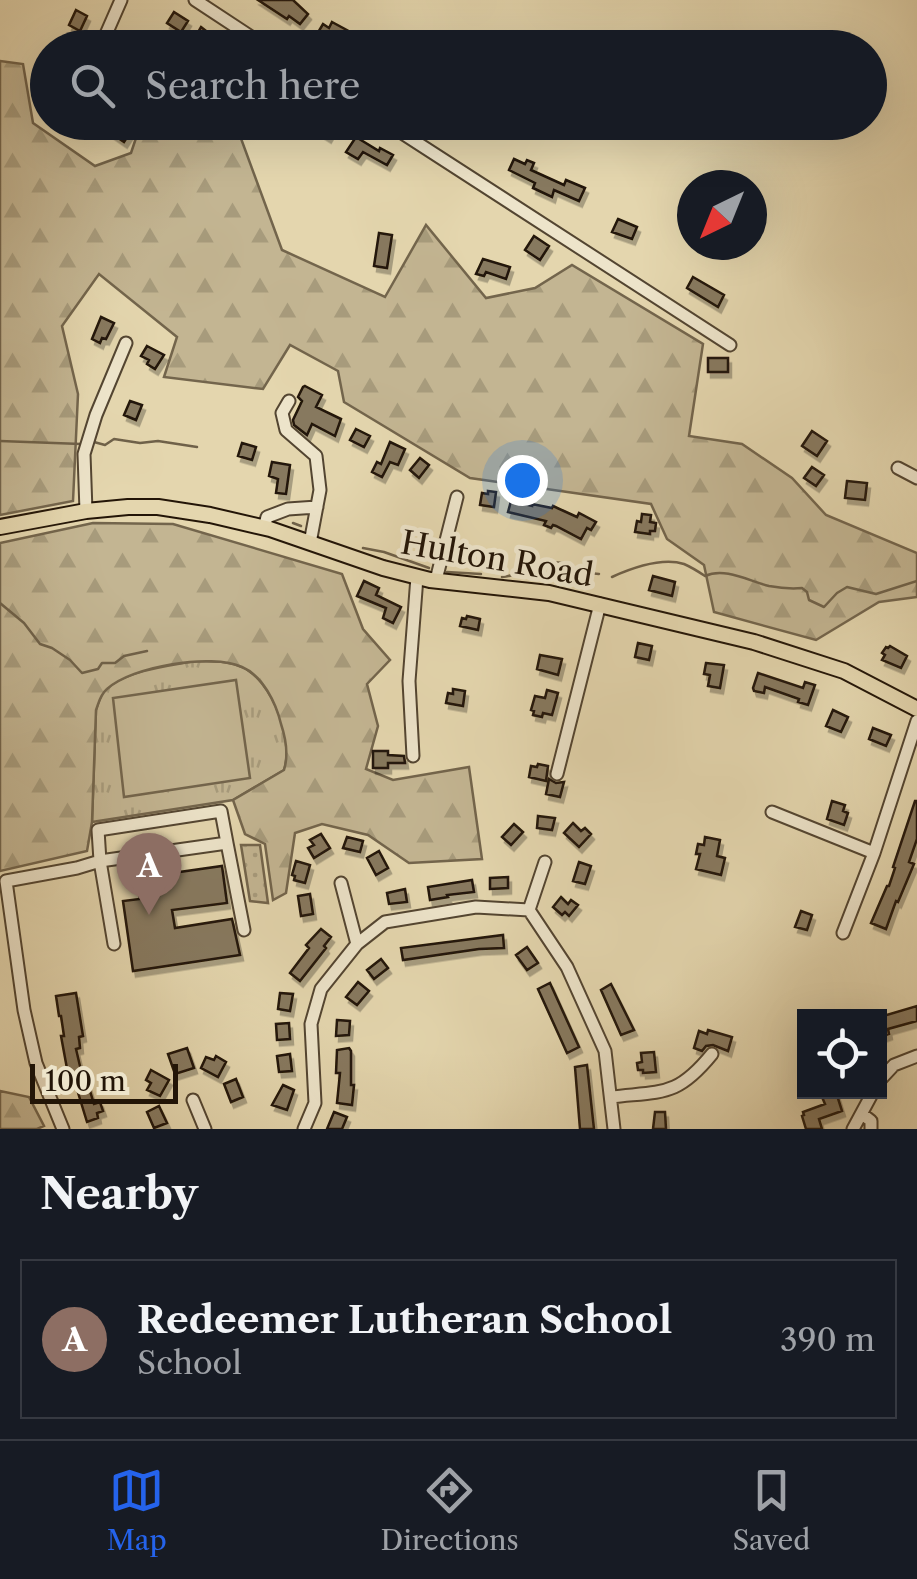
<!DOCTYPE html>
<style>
:root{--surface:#171b24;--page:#242831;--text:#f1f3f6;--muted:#9ea1a6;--line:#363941;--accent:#2563eb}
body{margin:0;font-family:"Libre Caslon Text",serif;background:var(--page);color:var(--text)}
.controls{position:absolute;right:30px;bottom:30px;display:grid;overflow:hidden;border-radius:0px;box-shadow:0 10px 40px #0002}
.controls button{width:90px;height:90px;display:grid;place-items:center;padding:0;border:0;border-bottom:2px solid var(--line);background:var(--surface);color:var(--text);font:50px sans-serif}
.compass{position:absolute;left:677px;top:170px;width:90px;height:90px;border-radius:50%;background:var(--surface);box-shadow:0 10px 40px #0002;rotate:223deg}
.scale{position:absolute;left:30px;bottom:25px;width:148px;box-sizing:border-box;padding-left:10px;border:5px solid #231507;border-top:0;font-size:28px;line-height:35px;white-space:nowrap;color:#231507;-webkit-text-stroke:8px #ede4ca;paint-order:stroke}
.you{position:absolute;left:522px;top:480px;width:35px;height:35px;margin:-25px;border:8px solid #fff;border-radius:50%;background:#1a73e8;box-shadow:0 0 0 15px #1a73e833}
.badge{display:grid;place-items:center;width:65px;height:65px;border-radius:50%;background:var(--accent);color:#fff;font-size:32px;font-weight:700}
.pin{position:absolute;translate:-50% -82px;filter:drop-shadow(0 2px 5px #0008)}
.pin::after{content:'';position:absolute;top:52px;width:35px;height:30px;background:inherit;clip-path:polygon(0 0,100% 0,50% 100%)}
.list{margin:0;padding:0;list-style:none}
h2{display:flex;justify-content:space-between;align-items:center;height:130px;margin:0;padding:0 40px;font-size:42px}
h2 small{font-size:32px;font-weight:400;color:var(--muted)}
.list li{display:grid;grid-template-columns:65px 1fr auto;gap:30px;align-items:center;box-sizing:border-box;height:160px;margin:0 20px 20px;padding:0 20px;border:2px solid var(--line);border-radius:0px}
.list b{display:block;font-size:38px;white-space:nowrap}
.list p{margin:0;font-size:32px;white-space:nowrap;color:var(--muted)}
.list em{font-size:32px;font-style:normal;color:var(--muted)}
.icon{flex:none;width:55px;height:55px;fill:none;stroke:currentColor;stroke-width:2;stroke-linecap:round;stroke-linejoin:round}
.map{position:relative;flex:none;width:917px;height:1129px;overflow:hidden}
.search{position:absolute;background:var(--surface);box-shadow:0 10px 40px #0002;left:30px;right:30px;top:30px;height:110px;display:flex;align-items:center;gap:25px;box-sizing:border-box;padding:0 35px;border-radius:55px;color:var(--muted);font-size:38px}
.sheet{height:310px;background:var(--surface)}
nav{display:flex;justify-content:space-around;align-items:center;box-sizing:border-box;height:140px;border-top:2px solid var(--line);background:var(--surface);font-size:28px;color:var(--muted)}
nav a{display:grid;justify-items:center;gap:5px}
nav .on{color:var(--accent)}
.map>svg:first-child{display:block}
.grass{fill:url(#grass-tufts);stroke:#73654c;stroke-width:2.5}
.forest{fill:url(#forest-firs);stroke:#73654c;stroke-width:2.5}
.park{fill:url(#park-dots);stroke:#73654c;stroke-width:2.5}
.pitch{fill:#c3b592;stroke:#73654c;stroke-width:2.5}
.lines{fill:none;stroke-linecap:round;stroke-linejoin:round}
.stream{stroke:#6f6149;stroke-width:2.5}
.building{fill:#87795e;stroke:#231507;stroke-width:2.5;filter:url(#shadow)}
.minor-casing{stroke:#534531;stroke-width:15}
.major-casing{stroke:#231507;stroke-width:18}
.minor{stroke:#ede4ca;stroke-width:11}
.major{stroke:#e4d6ae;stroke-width:14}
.labels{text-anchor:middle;stroke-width:9;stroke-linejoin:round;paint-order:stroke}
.street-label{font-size:32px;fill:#231507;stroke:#ede4ca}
</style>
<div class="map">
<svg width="917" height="1129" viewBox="0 0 917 1129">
<defs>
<pattern id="grass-tufts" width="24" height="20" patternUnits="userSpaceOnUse" patternTransform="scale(2.5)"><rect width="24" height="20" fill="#c3b592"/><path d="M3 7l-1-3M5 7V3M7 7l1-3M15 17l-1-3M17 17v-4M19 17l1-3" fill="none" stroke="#a79b7c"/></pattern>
<pattern id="forest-firs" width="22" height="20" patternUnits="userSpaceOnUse" patternTransform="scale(2.5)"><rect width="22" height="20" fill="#c3b592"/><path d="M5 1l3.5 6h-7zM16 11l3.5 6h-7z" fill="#a79b7c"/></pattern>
<pattern id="park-dots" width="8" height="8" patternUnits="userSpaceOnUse" patternTransform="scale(2.5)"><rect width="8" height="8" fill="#c3b592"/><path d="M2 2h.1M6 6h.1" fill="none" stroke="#a79b7c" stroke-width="1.8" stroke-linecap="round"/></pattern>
<filter id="shadow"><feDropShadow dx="3" dy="5.5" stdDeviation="0" flood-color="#0004"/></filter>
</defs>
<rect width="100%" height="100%" fill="#e4d6ae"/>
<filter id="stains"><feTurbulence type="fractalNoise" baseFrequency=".002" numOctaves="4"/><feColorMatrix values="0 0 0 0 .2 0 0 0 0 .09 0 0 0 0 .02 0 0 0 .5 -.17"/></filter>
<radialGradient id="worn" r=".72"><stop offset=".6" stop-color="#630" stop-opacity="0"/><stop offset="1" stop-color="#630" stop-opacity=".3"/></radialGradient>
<path class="grass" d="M195,661C211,662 227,660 242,667C272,680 294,739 284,770L233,800L92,822L96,710C97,707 100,697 102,694C118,671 169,666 195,661Z"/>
<path class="forest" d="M0,61L23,64L33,123L95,166L131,153L139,129L133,123H210L239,133L282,250L385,297L426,225L486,298L535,288L572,265L703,344L689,436L742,444L792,478L826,515L917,553V597L879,602L816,640L714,612L704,565L667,539L651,504L470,478L344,402L338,371L290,345L263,389L164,377L177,337L99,274L62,326L78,394L73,501L0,515Z
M93,523L173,524L342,574L363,629L390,660L367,684L378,726L366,769L393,780L469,767L482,859L409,863L368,835L322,824L295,833L286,893L273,900L265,844L245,834L233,800L284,770C289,754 286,739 281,724C276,703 263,676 242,667C211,653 132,666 107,689C100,695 99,702 96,710L92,822L87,851L0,871V543Z
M0,1091L29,1097L44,1126L37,1129H0Z"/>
<path class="park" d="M241,845H260L268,903L250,901Z"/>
<path class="pitch" d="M236,680L250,778L124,797L113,698Z"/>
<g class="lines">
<path class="stream" d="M0,441L81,444
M94,442L105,445L114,439L140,443L158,441L197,447
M293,523L301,526
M363,548L384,552L429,568
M447,572L481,574
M502,577C517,576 523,568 536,563C545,561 554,562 564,563L572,574L578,572L599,574
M612,577C632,568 661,557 684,564C691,567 699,572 705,576C725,567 749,581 769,586C780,588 791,589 802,588L807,592L809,600L824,607L837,593L847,587L876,594L917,581
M0,603L24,623L40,644L52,648L70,660L82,673L98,669L102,663H115L124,656L147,651"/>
</g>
<path class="building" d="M258,0H293L308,14L300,24L289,16L287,19Z
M76,10L87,16L80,31L69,25Z
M174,12L188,21L181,32L167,23Z
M332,22L367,41L363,48H346L348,44L334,36L329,45L322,41L323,38L317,34L323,24L329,28Z
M201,27L215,38L231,48H208L194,39Z
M95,122H118L131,131L124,142Z
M304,122H331L335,125L328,137Z
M356,137L379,151L380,148L393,155L387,165L363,152L358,159L346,152Z
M514,159L525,164L527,160L534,163L531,170L564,185L566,180L585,188L579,201L554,190L552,197L533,188L535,183L509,170Z
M618,219L637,227L632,239L612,232Z
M379,233L392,235L387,268L374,266Z
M534,236L549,246L540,260L525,250Z
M483,259L510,267L506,279L486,272L484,276L476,274Z
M693,277L724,295L718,307L687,288Z
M101,317L114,323L106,339L102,338L100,343L92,339Z
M147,346L164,355L155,369L147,364L149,360L141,356Z
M708,358H728V372H708Z
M305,386L322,395L316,407L341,419L335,436L312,424L307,435L294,425L293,420L302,401L298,397L303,387Z
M130,401L142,405L136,420L124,415Z
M356,429L370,436L364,447L350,440Z
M812,431L827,441L817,456L802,446Z
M390,442L405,449L398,465L390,462L382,477L372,472L377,462L381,464Z
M242,443L256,447L252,460L238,456Z
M420,458L429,465L419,478L410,470Z
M272,462L290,465L286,494L276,493L278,479L269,476Z
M812,467L824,475L816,486L804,478Z
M847,481L867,483L865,500L845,498Z
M488,491L496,492L494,507L480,505L482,493L488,494Z
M511,501L532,506V504L552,508L553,506L577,517L579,513L596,522L591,530L587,528L581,539L556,526L553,525L551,528L544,525L546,521L508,512Z
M642,514L651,515L650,522L656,523L655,531H650V534L635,532L637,521L641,522Z
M653,576L675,582L672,596L649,590Z
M364,581L379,588L376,595L401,607L393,623L383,618L386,608L357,596Z
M467,616L480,619L478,630L460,626L462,618L466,619Z
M638,643L652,646L649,660L635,657Z
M890,646L907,656L901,668L882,660L885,655L882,653L886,647L888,648Z
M540,655L562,659L558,675L537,669Z
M706,663L724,665L720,688L708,686L710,675L704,674Z
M758,673L803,688L805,682L815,685L808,705L798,702L799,699L765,687L764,693L754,691L753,688Z
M453,689L465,691L463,706L446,703L448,693L453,694Z
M547,690L558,693L552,715L543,713L542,717L533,715L534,711L531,710L535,696L545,698Z
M833,710L848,717L841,732L826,726Z
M873,728L891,735L886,746L869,739Z
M373,751H388V755L404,756L405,763H388V768H373Z
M538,764L548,766L546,781L529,777L531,766L537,767Z
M549,779L556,783L564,782L560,797L546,794Z
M832,801L845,805L843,811L848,813L844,825L827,819Z
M915,801H917V839L909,862L914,864L898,902L896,901L886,929L871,923L887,886H889L895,868L893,867Z
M538,816L555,818L552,830L537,828Z
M573,823L581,831L585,828L591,834L579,847L564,833Z
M514,824L523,832L511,845L502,837Z
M321,834L330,848L314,858L308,848L314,845L310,840Z
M347,837L363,841L360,852L343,848Z
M705,837L720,840L717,856L725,858L721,875L696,869L700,854H696L698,844L704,845Z
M379,851L388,868L376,875L367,858Z
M296,861L310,865L305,883L294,880L295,876L292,875Z
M579,862L591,866L585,884L573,881Z
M222,866L227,903L172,910L175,928L232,919L240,955L133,971L123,901L140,899L137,878Z
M508,877V888L490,889V878Z
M472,880L474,892L447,895L448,897L430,900L428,887Z
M405,889L407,902L389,904L387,893Z
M310,894L313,914L301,916L298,896Z
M561,897L568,904L571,900L578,905L569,916L565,912L562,915L553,907Z
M801,911L812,915L807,930L795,927Z
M321,929L331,937L324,946L326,948L300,981L290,973L309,948L306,945Z
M503,935L504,948L479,949L403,960L401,948Z
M527,947L538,963L527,970L516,955Z
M381,959L388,968L374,979L367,970Z
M358,982L369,991L357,1005L346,997Z
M550,983L579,1047L567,1053L538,989Z
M611,984L634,1030L621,1035L601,990Z
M76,993L83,1036L79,1037L80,1048L76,1049L83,1079L86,1078L94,1104L100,1102L103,1111L97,1113L98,1118L87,1122L72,1073L68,1074L61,1036H64L61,1016H59L56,996Z
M280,993L293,994L290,1011L278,1009Z
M917,1006V1021L888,1029L889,1034L880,1037V1017Z
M337,1020L350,1021L349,1035L336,1036Z
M289,1023L290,1039L277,1040L276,1024Z
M708,1030L732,1037L728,1051L713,1045L706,1046L702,1051L694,1048L699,1031L707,1034Z
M187,1048L194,1068L175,1074L168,1054Z
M349,1048L351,1051V1085H354L352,1105L337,1103L340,1073H336L337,1050Z
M654,1052L656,1072L643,1073V1070H638L637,1063L642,1062L641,1053Z
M290,1054L292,1071L279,1072L277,1056Z
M216,1056L226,1062L218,1077L201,1068L206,1057L214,1060Z
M587,1065L594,1129H580L575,1067Z
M151,1070L169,1080L160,1096L147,1090L151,1083L146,1080Z
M236,1079L243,1097L231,1102L224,1084Z
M283,1085L294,1090L287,1110L272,1105Z
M828,1092H836L842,1111L819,1119L822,1129H806L802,1116L804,1115L803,1112L825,1104L822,1097L829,1094Z
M159,1106L167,1123L154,1128L147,1112Z
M334,1112L347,1117L342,1129H327Z
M655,1112H665L666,1129H653Z"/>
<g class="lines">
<g class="minor-casing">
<path id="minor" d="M195,0L268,48
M100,48L121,0
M385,122L730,345
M289,401L282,413L286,430L316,456L320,490L310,543
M898,468L917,478
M86,511L84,454L96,415L126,343
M264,528L267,517L288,509L317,507
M436,580L457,497
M413,756L409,681L417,577
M557,774L600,604
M772,812L874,853
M227,843L244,930
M341,883L357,944
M529,910L545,862
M843,933L874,853L917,721
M880,1080L894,1065L917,1056
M611,1097C663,1091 677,1097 712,1054
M193,1100L205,1129
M862,1114L871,1121V1129
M63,1129L36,1063L24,1010L6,881L77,868L100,861L227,843L221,811L98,830L100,861L114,944
M304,1129L315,1103L311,1024L321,989L357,944L385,922L476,907L529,910L567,967L605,1051L614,1129
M853,1129L873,1092"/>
</g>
<g class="major-casing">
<path id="major" d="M0,527L86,511L128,507H158L210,515L270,529L383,568L430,580L549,593L754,642L844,671L917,709"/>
</g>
<use href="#minor" class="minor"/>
<use href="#major" class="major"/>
</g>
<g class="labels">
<g class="street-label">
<text transform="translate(497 559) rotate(10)" y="11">Hulton Road</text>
</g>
</g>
<rect width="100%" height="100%" filter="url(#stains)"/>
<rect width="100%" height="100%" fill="url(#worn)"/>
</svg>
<div class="controls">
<button><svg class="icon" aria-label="locate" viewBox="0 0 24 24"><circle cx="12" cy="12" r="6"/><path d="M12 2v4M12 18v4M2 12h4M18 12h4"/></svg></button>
</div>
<svg class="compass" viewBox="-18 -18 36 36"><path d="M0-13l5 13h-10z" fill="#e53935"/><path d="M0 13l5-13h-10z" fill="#9ea1a6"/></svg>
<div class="scale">100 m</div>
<div class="you"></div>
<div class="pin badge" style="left:149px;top:915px;background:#8d6e63">A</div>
<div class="search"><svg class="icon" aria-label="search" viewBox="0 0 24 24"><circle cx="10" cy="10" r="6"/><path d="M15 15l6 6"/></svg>Search here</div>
</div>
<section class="sheet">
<h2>Nearby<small></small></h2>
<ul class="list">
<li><span class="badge" style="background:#8d6e63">A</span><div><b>Redeemer Lutheran School</b><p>School</p></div><em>390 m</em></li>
</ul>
</section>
<nav>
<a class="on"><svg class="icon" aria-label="map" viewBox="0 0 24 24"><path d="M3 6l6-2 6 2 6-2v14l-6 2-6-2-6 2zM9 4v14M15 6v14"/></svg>Map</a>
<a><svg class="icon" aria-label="directions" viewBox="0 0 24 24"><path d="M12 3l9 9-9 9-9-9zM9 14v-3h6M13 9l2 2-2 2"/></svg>Directions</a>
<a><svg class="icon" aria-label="saved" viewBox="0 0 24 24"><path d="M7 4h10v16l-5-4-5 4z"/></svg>Saved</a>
</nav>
